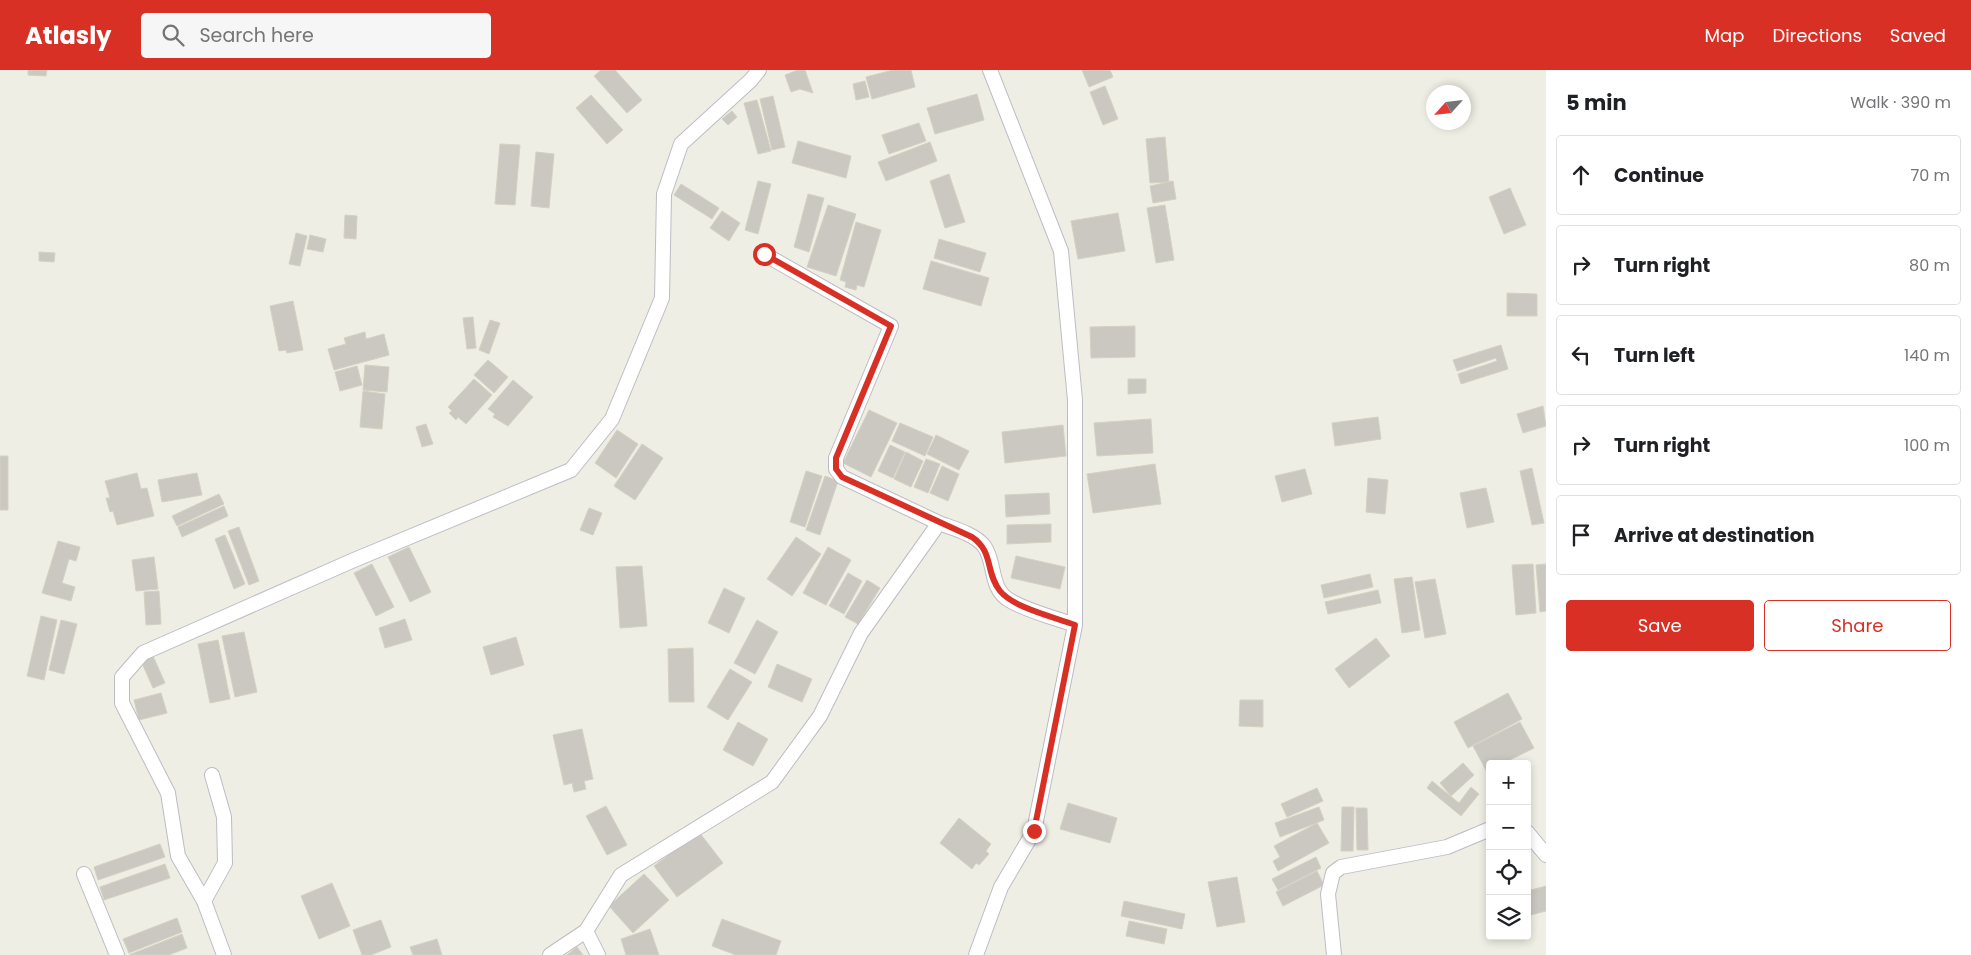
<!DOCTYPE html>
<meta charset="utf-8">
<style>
:root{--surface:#fff;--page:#f6f6f6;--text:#202124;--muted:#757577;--line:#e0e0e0;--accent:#d93025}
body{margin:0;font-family:Poppins,sans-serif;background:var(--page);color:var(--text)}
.controls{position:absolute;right:15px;bottom:15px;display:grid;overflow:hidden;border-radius:5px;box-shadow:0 2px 8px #0003}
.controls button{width:45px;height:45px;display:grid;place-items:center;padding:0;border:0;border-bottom:1px solid var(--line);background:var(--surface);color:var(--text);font:25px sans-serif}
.compass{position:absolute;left:1426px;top:15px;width:45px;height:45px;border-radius:50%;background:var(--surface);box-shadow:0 2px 8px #0003;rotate:243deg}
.stop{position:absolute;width:15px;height:15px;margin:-11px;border:4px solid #d93025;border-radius:50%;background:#fff}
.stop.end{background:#d93025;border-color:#fff;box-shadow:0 1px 5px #0008}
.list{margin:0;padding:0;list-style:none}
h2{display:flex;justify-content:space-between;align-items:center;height:65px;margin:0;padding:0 20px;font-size:21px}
h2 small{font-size:16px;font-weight:400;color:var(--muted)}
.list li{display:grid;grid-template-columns:32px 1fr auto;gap:15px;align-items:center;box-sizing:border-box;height:80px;margin:0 10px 10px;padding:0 10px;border:1px solid var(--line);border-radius:5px}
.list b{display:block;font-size:19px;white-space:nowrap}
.list em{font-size:16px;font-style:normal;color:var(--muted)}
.actions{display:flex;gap:10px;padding:15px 20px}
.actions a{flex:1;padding:11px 0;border:1px solid var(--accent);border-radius:5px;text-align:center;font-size:18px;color:var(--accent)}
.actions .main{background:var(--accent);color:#fff}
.icon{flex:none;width:28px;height:28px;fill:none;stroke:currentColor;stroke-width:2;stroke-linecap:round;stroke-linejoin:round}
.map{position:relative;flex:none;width:1546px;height:885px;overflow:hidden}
header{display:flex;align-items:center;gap:30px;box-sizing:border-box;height:70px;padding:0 25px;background:var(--accent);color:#fff}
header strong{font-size:24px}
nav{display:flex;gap:28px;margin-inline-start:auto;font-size:18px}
.search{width:350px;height:45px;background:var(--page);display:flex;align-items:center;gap:12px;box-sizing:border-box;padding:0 18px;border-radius:5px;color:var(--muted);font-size:19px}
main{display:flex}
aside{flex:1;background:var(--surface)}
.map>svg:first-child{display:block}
.building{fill:#cac8c1;stroke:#d4d1c2}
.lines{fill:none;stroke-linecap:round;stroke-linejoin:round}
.minor-casing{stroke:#bcbdc4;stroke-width:16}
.minor{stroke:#fff;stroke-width:14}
.route{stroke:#d93025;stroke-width:6}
</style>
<header>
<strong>Atlasly</strong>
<div class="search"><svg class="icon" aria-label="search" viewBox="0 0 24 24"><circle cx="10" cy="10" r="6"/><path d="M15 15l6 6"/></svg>Search here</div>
<nav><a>Map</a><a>Directions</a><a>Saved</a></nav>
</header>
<main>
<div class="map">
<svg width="1546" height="885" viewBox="0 0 1546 885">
<rect width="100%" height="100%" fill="#efeee4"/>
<path class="building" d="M28,0H47L46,6L28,5Z
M601,0H615L642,30L627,43L594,6Z
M798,0H805L813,23L800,19L791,22L785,5Z
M893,0H911L915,17L872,29L866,7Z
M1082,0H1110L1113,7L1089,17Z
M865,11L869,27L856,30L853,14Z
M1105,16L1118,49L1103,55L1090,22Z
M977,24L984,50L935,64L927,38Z
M591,25L623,60L607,74L576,38Z
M773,26L785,77L772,80L760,29Z
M757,30L771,81L758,84L744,33Z
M732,41L737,47L728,55L722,49Z
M919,53L926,71L889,84L882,65Z
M1165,67L1169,112L1150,113L1146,69Z
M798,71L851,86L846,108L792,93Z
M930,72L937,91L886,111L878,92Z
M500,74L520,75L515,135L495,134Z
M536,82L554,84L549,138L531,136Z
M949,104L965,152L945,158L930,111Z
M758,111L771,114L758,164L745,160Z
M1173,111L1176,129L1153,133L1150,116Z
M681,114L719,138L712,149L674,125Z
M1510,118L1526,155L1504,164L1489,127Z
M808,124L824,128L809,182L794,177Z
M828,135L856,144L836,206L807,197Z
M1165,135L1174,190L1156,193L1147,138Z
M722,141L740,153L729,171L710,158Z
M1118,143L1125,181L1078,189L1071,151Z
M345,145L357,146L356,169L344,168Z
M856,152L881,160L864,217L857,215L856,220L845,217L846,212L840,210Z
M296,163L307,166L300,196L289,194Z
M310,165L326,169L323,182L307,179Z
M939,169L986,183L980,202L934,188Z
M39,182L55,183L54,192L39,191Z
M931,191L989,208L981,236L923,219Z
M1507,223L1537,224V246H1507Z
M293,231L303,280L287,283L286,280L279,281L270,236Z
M473,247L476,278L467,279L463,248Z
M490,250L500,253L489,284L479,280Z
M1135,256V287L1091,288L1090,257Z
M365,262L366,269L384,264L389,285L334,300L328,279L346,274L344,268Z
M1501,275L1508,299L1461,314L1458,304L1497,291L1496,288L1457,301L1453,290Z
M488,290L508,307L494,323L474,305Z
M365,295L389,297L387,322L363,320Z
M357,296L362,315L340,321L335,302Z
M474,309L492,325L466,354L458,347L456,350L449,343L452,341L448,337Z
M1128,309H1146V323L1128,324Z
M513,310L533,327L508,356L493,347L495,344L488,339Z
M363,321L385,324L382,359L360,357Z
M1543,336L1546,356L1523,363L1517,344Z
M869,340L897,353L871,407L843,393Z
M1378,347L1381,369L1335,376L1332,353Z
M1151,349L1153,383L1097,386L1094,353Z
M900,353L933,367L925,386L892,371Z
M426,354L433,374L422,377L416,357Z
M1063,355L1066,386L1005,393L1002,362Z
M617,360L638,374L616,408L595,393Z
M936,365L969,381L959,400L927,384Z
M642,374L663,388L635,430L614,416Z
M890,375L905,382L893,408L878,401Z
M906,382L923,391L911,417L894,409Z
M0,386H8V440H0Z
M926,389L940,394L928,423L914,417Z
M1155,394L1161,434L1093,443L1087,404Z
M942,396L959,404L948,431L930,423Z
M1532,398L1544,453L1532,455L1520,401Z
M1305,399L1312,424L1282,432L1275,406Z
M806,401L822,406L805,457L790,452Z
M137,403L141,419L147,418L154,446L117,455L113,441L110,442L106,428H110L105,411Z
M197,403L202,425L162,432L158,410Z
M825,406L838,411L820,465L806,460Z
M1368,408L1388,410L1385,444L1366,442Z
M1486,418L1494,452L1467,458L1460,423Z
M1049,423L1050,444L1006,447L1005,425Z
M219,424L224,434L177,456L172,446Z
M224,436L228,446L182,467L178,457Z
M589,438L602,443L593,465L580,460Z
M1051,454V472L1007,474V455Z
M239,457L259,511L249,515L228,461Z
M225,465L245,514L234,519L215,469Z
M796,467L821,484L792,526L767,509Z
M58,471L80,477L76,491L69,489L62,513L75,517L71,531L42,523Z
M409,477L431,522L410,532L388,487Z
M828,477L851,490L826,535L803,523Z
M1016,486L1065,497L1060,519L1011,508Z
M154,487L158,519L136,521L132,490Z
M372,494L394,537L376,546L354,503Z
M1533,494L1536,543L1516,545L1512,495Z
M1546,494V541L1540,542L1536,495Z
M642,496L647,556L620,558L616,497Z
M848,503L862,511L844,544L829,536Z
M1370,504L1373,517L1324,528L1321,515Z
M1412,507L1420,560L1402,563L1394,509Z
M1435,509L1446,564L1425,568L1415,512Z
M867,510L880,518L858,554L845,547Z
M724,518L745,528L729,563L708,553Z
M1378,520L1381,533L1328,544L1325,532Z
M159,521L161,554L146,555L144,522Z
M41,546L57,550L44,610L27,606Z
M405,549L412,570L385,578L379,558Z
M61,550L77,554L64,604L49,600Z
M757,550L778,562L755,604L734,593Z
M244,562L257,622L235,627L222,566Z
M516,567L524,595L491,605L483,577Z
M1376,568L1390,586L1349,618L1335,599Z
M218,570L230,629L210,633L198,574Z
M693,578L694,632H669L668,579Z
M153,586L165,613L153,618L141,591Z
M777,594L812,609L802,632L768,617Z
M730,599L752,612L728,650L707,637Z
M161,623L167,643L139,650L134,630Z
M1508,623L1522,649L1468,678L1454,652Z
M1240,630H1263V657L1239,656Z
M738,652L768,669L753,696L723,680Z
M1520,652L1534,678L1502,694H1490V700L1487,702L1473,676Z
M582,659L593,709L584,711L586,719L574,722L572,713L564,715L553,665Z
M1463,693L1474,705L1451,726L1440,713Z
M1432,711L1459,733L1471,717L1479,724L1461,746L1427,718Z
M1317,718L1323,731L1287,747L1281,734Z
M1068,733L1117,748L1110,773L1060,759Z
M606,736L627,775L607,785L586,746Z
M1319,737L1324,750L1280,767L1275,753Z
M1342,737H1354L1353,781H1341Z
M1356,738H1367L1368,780H1357Z
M959,748L991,774L986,781L989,784L979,795L976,793L972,799L940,773Z
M1317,753L1329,773L1278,801L1273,791L1280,787L1274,776Z
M699,762L723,793L677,827L654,796Z
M160,774L165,787L98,810L94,797Z
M1316,787L1321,798L1278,820L1272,809Z
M165,794L170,808L104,830L100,817Z
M1317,801L1324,815L1283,836L1276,822Z
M644,804L669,830L633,863L609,836Z
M1237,807L1245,852L1217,857L1208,812Z
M332,813L350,856L319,869L301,826Z
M1546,816V841L1527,846V821Z
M1124,831L1185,844L1182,859L1121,846Z
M177,848L182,862L129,883L123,869Z
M722,849L781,871L776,885H736L712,876Z
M381,850L391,877L371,885H362L353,860Z
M1129,851L1167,859L1164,874L1126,866Z
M650,859L659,885H626L621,869Z
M182,864L187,878L169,885H129Z
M437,869L442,885H413L410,877Z
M577,877L583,885H567Z"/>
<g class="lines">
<g class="minor-casing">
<path id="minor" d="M939,453C952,458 975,464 984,476C996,492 989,518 1009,530C1027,541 1055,548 1075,555
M1527,762L1546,785
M84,804L117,885
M204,831L225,793L224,747L212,705
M224,885L204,831L178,786L168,723L122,633V607L143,583L354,490L571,400L612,349L662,228L664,124L681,74L751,10L759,0
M550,885L586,861
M598,885L586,861L621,805L772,712L820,646L861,563L939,453L842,407L836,399V388L891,256L764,184
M976,885L1001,817L1034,761L1075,555V330L1061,181L990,0
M1334,885L1328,824L1333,803L1341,797L1447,777L1490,759"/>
</g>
<use href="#minor" class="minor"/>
</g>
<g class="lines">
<path class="route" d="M764,184L891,256L836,388V399L842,407L972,467C994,482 985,502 1000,521C1014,538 1054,547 1075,555L1034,761"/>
</g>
</svg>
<div class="controls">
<button>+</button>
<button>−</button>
<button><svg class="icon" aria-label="locate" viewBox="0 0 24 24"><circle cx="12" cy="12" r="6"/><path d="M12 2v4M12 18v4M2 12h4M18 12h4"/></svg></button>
<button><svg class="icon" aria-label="layers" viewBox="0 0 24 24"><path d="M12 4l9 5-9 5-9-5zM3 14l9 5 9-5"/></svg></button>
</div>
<svg class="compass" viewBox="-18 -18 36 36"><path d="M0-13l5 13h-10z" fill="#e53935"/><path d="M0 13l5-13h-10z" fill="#757577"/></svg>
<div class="stop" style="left:764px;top:184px"></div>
<div class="stop end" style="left:1034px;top:761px"></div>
</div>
<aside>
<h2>5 min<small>Walk · 390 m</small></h2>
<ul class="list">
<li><svg class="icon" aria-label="ahead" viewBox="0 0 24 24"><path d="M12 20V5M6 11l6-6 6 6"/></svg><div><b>Continue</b></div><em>70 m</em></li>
<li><svg class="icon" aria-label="right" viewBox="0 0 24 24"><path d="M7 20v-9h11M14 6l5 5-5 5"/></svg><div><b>Turn right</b></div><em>80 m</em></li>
<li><svg class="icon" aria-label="left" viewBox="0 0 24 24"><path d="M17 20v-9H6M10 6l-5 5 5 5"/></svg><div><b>Turn left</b></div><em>140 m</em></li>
<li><svg class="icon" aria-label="right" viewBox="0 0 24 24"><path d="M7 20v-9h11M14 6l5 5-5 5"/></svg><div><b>Turn right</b></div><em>100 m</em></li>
<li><svg class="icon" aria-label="arrive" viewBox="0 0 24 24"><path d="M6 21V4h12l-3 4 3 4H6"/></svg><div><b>Arrive at destination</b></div></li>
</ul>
<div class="actions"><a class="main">Save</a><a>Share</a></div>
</aside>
</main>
